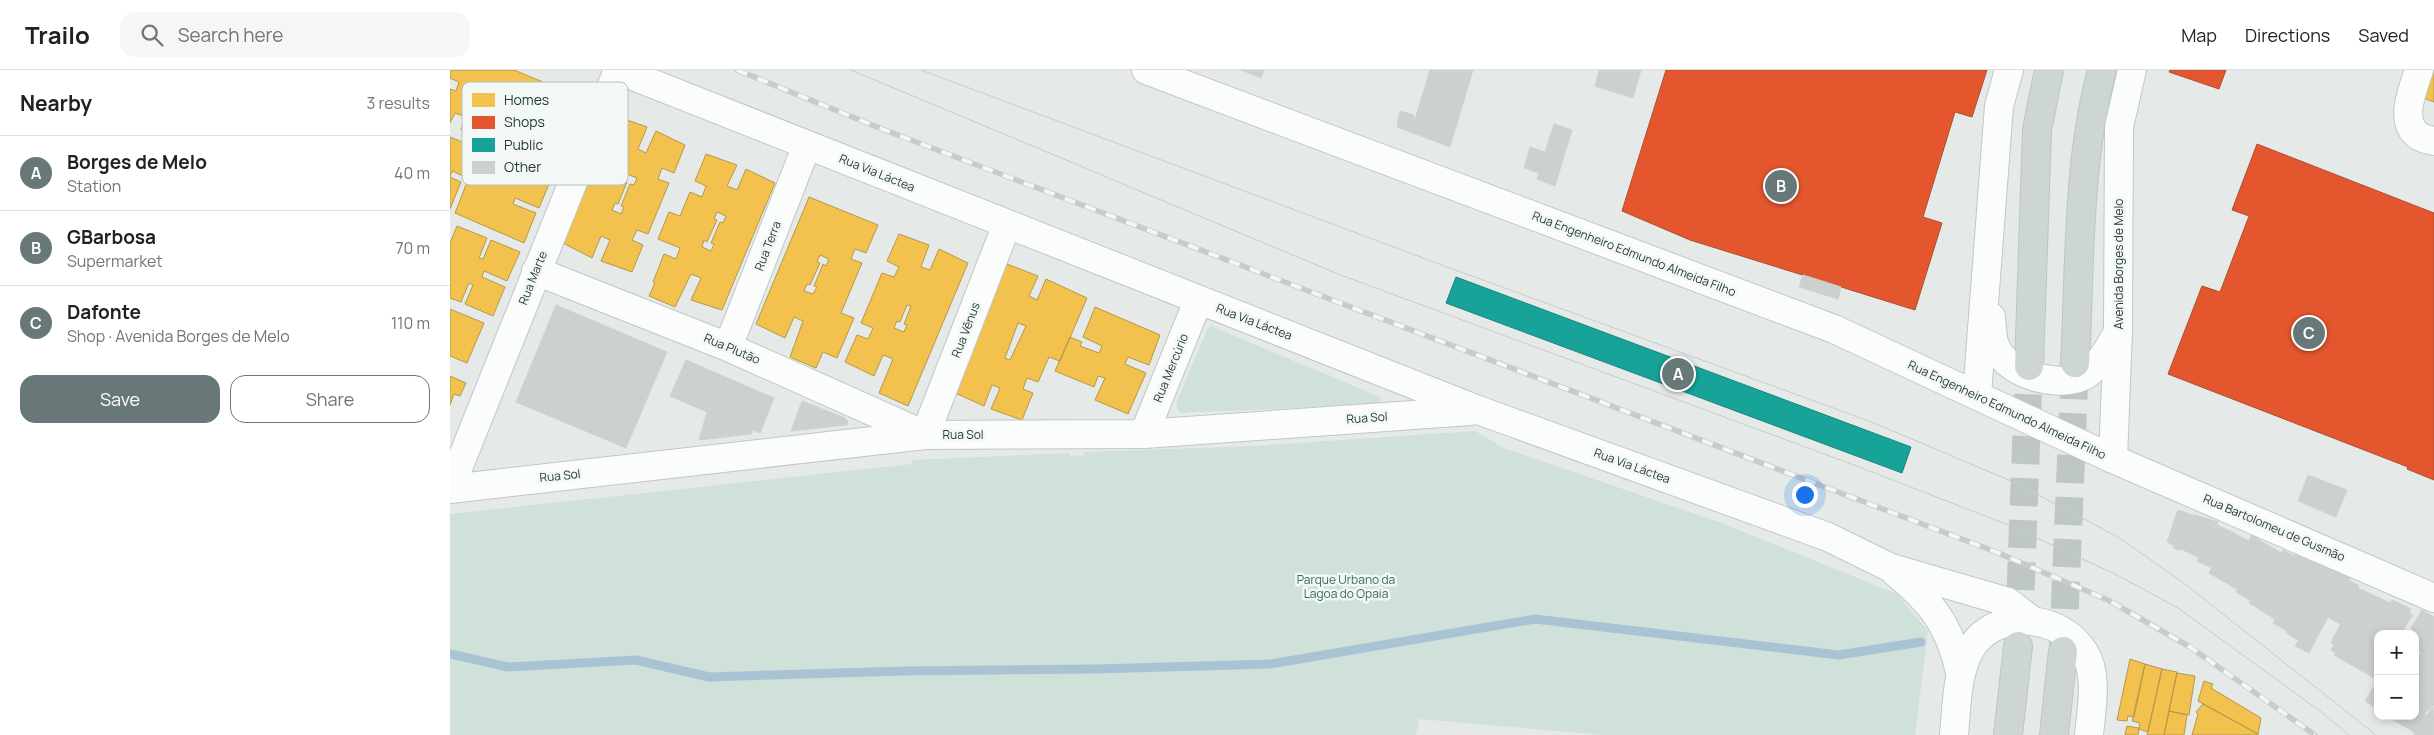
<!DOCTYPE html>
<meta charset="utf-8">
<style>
:root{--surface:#fff;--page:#f6f6f6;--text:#202124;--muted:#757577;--line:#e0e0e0;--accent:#687878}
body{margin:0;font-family:Manrope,sans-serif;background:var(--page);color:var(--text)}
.controls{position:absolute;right:15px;bottom:15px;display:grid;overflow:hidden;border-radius:10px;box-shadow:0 2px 8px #0003}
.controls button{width:45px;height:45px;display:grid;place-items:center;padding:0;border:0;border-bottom:1px solid var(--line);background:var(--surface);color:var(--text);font:25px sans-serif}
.you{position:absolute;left:1354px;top:424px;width:18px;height:18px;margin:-12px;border:4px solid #fff;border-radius:50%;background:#1a73e8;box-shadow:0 0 0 8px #1a73e833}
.badge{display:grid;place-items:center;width:32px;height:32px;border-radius:50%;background:var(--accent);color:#fff;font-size:16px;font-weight:700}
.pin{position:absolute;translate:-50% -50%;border:2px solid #fff;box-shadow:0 1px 5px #0006}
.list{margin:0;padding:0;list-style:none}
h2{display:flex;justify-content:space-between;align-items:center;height:65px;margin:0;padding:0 20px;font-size:21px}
h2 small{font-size:16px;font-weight:400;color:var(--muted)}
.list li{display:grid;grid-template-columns:32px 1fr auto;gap:15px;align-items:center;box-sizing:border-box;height:75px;padding:0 20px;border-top:1px solid var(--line)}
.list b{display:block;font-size:19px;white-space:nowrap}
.list p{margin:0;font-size:16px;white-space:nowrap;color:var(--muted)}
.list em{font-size:16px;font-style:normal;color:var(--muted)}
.actions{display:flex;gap:10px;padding:15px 20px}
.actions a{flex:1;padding:11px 0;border:1px solid var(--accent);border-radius:15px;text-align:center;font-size:18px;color:var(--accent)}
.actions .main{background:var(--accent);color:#fff}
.icon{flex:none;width:28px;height:28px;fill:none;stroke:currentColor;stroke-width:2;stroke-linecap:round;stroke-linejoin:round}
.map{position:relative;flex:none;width:1984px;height:665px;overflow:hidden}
header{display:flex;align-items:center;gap:30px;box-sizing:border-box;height:70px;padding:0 25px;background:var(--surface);border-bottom:1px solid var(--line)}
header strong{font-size:24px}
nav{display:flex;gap:28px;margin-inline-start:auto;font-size:18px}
.search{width:350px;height:45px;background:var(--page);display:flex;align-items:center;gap:12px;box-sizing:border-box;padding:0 18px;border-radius:15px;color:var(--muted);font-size:19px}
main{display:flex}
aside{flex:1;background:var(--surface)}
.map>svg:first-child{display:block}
.green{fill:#d0e1da}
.homes{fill:#f2c14e;stroke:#b49948;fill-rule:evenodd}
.shops{fill:#e4572e;stroke:#ab4f32}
.public{fill:#17a398;stroke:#1b847c}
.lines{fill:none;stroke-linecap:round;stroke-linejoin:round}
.stream{stroke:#aac3d4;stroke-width:9}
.building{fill:#ccd1d0;stroke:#ced2d2}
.major-tunnel{stroke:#bfc7c6;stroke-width:28;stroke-dasharray:28 14;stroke-linecap:butt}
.minor-casing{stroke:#c2c7c6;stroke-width:30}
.major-casing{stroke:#bdc5c5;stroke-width:30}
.minor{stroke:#fbfcfc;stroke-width:28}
.major{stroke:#ced5d5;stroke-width:28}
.tram{stroke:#c7cbca;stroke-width:1}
.rail-casing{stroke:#c7cbca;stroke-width:5.5}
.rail{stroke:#f3f8f7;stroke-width:4;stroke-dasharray:11;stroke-linecap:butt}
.labels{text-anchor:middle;stroke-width:5;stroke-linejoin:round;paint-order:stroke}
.street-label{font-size:12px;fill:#253b3b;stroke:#f3f8f7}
.park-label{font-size:12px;fill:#336e5a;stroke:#f3f8f7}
.key{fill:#f3f8f7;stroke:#b5bfbf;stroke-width:1}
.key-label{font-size:14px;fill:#253b3b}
</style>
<header>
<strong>Trailo</strong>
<div class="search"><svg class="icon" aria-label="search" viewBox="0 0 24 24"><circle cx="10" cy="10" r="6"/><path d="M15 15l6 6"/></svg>Search here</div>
<nav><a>Map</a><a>Directions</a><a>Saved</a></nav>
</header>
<main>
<aside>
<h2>Nearby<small>3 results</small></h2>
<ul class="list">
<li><span class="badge">A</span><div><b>Borges de Melo</b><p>Station</p></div><em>40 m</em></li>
<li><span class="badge">B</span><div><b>GBarbosa</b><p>Supermarket</p></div><em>70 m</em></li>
<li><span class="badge">C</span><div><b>Dafonte</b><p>Shop · Avenida Borges de Melo</p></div><em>110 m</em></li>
</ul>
<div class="actions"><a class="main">Save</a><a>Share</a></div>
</aside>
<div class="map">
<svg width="1984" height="665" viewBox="0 0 1984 665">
<rect width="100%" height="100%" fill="#e5eae9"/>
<path class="green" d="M761,256L930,327L931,334L731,343L728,341L726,333L758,258Z
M1025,361L1054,378L1269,452L1447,524L1478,561L1465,665H1152L969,649L966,665H0V444L462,394V390L619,383L620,386L634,385V382L803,376Z"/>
<path class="homes" d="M0,0H64L129,27L117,57L96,48L92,57L114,66L101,93L63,77L62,80L11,59L16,47L5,43L0,53V19L6,21L9,12L0,8ZM35,23L42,26L41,29L62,38L63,35L70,38L67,46L60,43L61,41L40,31L38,35L31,32Z
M1978,0H1984V32L1968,26Z
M166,46L197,57L188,79L196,83L206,61L235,75L224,103L212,98L208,109L219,113L198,164L187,160L182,170L193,175L182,202L151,191L160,170L151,166L142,188L113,173ZM177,104L187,108L184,115L180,114L171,136L174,137L171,144L162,140L165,133L168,134L177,112L174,111Z
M0,67L25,77L13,106L2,101L0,107L11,112L0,139Z
M63,77L107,95L89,138L65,128L63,134L86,143L74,173L5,143L30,79L68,95L70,89L59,84Z
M256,84L287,95L277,116L287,120L296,99L325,113L272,240L241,230L251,208L241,204L225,237L199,226L205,213L203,212L214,184L226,189L230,178L208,169L219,142L230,146L240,122L252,127L256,116L245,111ZM267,142L276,146L273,153L270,152L261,173L264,174L261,181L252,177L254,170L257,172L267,150L264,149Z
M359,127L428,155L416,183L405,179L401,189L412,193L391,243L404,248L387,288L373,282L366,298L340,287L353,251L344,247L335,268L306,254ZM370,185L379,189L376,196L373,194L364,216L367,217L363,224L354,221L357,214L360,215L370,193L367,192Z
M7,156L37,168L29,188L33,189L41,170L70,182L57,211L34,201L32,207L55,217L43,246L15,234L23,215L19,213L11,232L0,228V173Z
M449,164L479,175L471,197L480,200L489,179L518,193L458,336L429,323L443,289L433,285L424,306L395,292L407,265L418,269L423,258L411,253L432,203L444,207L449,197L437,191ZM457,235L461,236L454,254L457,255L454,262L444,258L447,251L450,252Z
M557,194L588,206L579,226L587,230L596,209L637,228L610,291L599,287L588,312L577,308L573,319L583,323L572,350L541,339L550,318L542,315L534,336L503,322ZM568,253L576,256L560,290L555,288Z
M645,237L710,265L699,295L678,287L675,294L696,303L678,344L645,330L655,308L648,306L644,317L605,301L620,267L632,272L630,276L649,283L652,276L633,267Z
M0,239L34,253L17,293L0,286Z
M0,306L16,313L10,326L4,324L0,335Z
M1680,589L1695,594L1684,647L1678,646L1677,651L1667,650Z
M1695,594L1712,599L1698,662L1689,659L1690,653L1682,651Z
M1712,599L1727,602L1714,665H1697Z
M1727,603L1745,606L1739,645L1719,641Z
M1754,611L1763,614L1761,618L1811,648L1808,664L1748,631Z
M1753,634L1808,664V665H1742L1748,644L1746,642Z
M1719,641L1737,645L1734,665H1714Z
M1677,656L1689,658L1688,665H1675Z"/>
<path class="shops" d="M1216,0H1537L1522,47L1505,42L1473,147L1492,153L1465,240L1240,170L1172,141Z
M1720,0H1776L1769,19L1719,2Z
M1807,74L1984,143V410L1957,399L1958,397L1718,304L1752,216L1770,222L1799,146L1782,140Z"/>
<path class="public" d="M1006,207L1461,377L1452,403L996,233Z"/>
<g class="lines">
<path class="stream" d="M0,584L58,597L186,590L259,607L454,601L647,599L820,594L1085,549L1389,585L1471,572"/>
</g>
<path class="building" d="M791,0H814L811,8Z
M980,0H1023L1000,77L947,57L950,41L964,45L963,56Z
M1149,0H1191L1183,28L1145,16Z
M1104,54L1122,60L1105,116L1087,109L1089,103L1074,98L1080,77L1095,82Z
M1353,205L1366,209L1362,221L1349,217Z
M1366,209L1391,217L1388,229L1362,221Z
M106,235L217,282L176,378L66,332Z
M236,290L324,328L310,363L303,360L301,364L249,370L257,342L220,326Z
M352,331L395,348L398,352L397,355L341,361Z
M1858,405L1897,420L1886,447L1848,431Z
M1728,440L1745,446L1743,451L1726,445Z
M1726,445L1743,451L1730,480L1723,478L1724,475L1717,472Z
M1745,445L1768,452L1748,487L1731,479Z
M1767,455L1782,462L1779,466L1764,459Z
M1764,459L1779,466L1762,498L1747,491Z
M1782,462L1799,471L1796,475L1779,466Z
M1802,465L1814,473L1787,519L1775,512Z
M1779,466L1796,475L1775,512L1759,503Z
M1814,473L1831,483L1801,531L1786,522Z
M1833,480L1845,486L1842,491L1830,485Z
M1846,484L1859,491L1837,529L1824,521Z
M1830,485L1842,491L1821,527L1808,519Z
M1861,487L1874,494L1855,531L1840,523Z
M1874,494L1889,501L1867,538L1855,531Z
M1889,501L1901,506L1879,546L1867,538Z
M1899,510L1909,516L1890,554L1878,547Z
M1908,518L1940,533L1929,550L1898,536Z
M1808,519L1821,527L1812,541L1799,533Z
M1824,521L1837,529L1825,549L1812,541Z
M1840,523L1855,531L1837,561L1823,553Z
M1942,530L1961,539L1959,543L1940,533Z
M1855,531L1867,538L1848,570L1836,563Z
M1940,533L1963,545L1951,563L1929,551Z
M1898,536L1929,550L1951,563L1928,564V572L1891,553Z
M1867,538L1879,546L1871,560L1858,553Z
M1972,540L1984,547V573L1961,558Z
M1858,553L1871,560L1859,583L1845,576Z
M1891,553L1896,556L1891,566L1886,563Z
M1896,556L1928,572V591L1884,566L1886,563L1891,566Z
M1962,559L1984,573V592L1965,578V564H1959Z
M1884,566L1891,570L1888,578L1881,573Z
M1891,570L1928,591V602L1924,608L1884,585L1886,583L1881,580L1884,575L1888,578Z
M1971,583L1984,592V611L1965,600V592Z
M1965,600L1984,611V630L1965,619Z
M1926,613L1928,614V639L1915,631Z
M1965,619L1984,630V635L1974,644L1965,638Z
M1983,637L1984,665H1964V662Z
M1965,638L1976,645L1964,662L1937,646H1965Z"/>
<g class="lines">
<path class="major-tunnel" d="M1569,562L1579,296
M1613,581L1625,293"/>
<g class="minor-casing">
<path id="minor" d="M168,0L1028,340L1378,467L1441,498L1558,532L1580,549
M696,0L1384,259L1663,389L1984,528
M1969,0C1963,19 1948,52 1969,66C1973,69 1980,70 1984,71
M86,201L278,277L475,365L557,154
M1541,247C1542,255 1542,265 1544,273C1554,303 1601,317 1629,308C1647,302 1659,277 1668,262
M278,277L357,75
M1527,325L1549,36L1559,0
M694,364L748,231
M1663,389L1668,262L1669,57L1682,0
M0,418L168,0
M0,419L475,365L694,364L1020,341
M1445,502C1482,533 1500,555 1510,603
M1504,665C1507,634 1506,594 1527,570C1556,538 1613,548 1634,582C1649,605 1641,640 1639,665"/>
</g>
<g class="major-casing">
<path id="major" d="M1625,293C1630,196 1627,94 1652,0
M1579,296L1587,60L1599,0
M1558,665L1568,576
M1604,665L1613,581"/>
</g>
<use href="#minor" class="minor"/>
<use href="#major" class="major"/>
<path class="tram" d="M401,0L888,204L1404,395L1556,454L1665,504L1728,538L1874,644L1899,665
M471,0L1008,201L1419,351L1566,413L1668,467L1735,514L1926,665"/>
<g class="rail-casing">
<path id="rail" d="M287,0L432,59L1546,482L1658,530L1740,577L1865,665"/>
</g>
<use href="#rail" class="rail"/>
</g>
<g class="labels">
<g class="street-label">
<text transform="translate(427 103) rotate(22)" y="4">Rua Via Láctea</text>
<text transform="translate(318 176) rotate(-69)" y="4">Rua Terra</text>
<text transform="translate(1184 184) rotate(21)" y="4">Rua Engenheiro Edmundo Almeida Filho</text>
<text transform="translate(1669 194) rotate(-90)" y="4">Avenida Borges de Melo</text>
<text transform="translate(83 208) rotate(-68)" y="4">Rua Marte</text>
<text transform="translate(804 252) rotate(21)" y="4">Rua Via Láctea</text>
<text transform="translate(516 260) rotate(-69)" y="4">Rua Vênus</text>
<text transform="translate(282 279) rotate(23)" y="4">Rua Plutão</text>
<text transform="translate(721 298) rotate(-68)" y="4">Rua Mercúrio</text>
<text transform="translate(1557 340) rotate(25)" y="4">Rua Engenheiro Edmundo Almeida Filho</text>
<text transform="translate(917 348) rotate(-4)" y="4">Rua Sol</text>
<text x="513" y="369">Rua Sol</text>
<text transform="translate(1182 396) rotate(20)" y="4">Rua Via Láctea</text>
<text transform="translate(110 406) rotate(-6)" y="4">Rua Sol</text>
<text transform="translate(1824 458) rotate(23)" y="4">Rua Bartolomeu de Gusmão</text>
</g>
<g class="park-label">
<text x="896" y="514">Parque Urbano da<tspan x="896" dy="14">Lagoa do Opaia</tspan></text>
</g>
</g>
<rect x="12" y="12" width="166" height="103" rx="8" class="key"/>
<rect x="22" y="23" width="23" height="14" fill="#f2c14e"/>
<rect x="22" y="46" width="23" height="13" fill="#e4572e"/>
<rect x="22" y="68" width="23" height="14" fill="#17a398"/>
<rect x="22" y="91" width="23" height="13" fill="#ccd1d0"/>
<g class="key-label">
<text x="54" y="35">Homes</text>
<text x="54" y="57">Shops</text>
<text x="54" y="80">Public</text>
<text x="54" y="102">Other</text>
</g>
</svg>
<div class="controls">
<button>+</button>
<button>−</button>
</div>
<div class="you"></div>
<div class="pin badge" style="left:1228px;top:304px">A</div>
<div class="pin badge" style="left:1331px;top:116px">B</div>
<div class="pin badge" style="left:1859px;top:263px">C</div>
</div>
</main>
